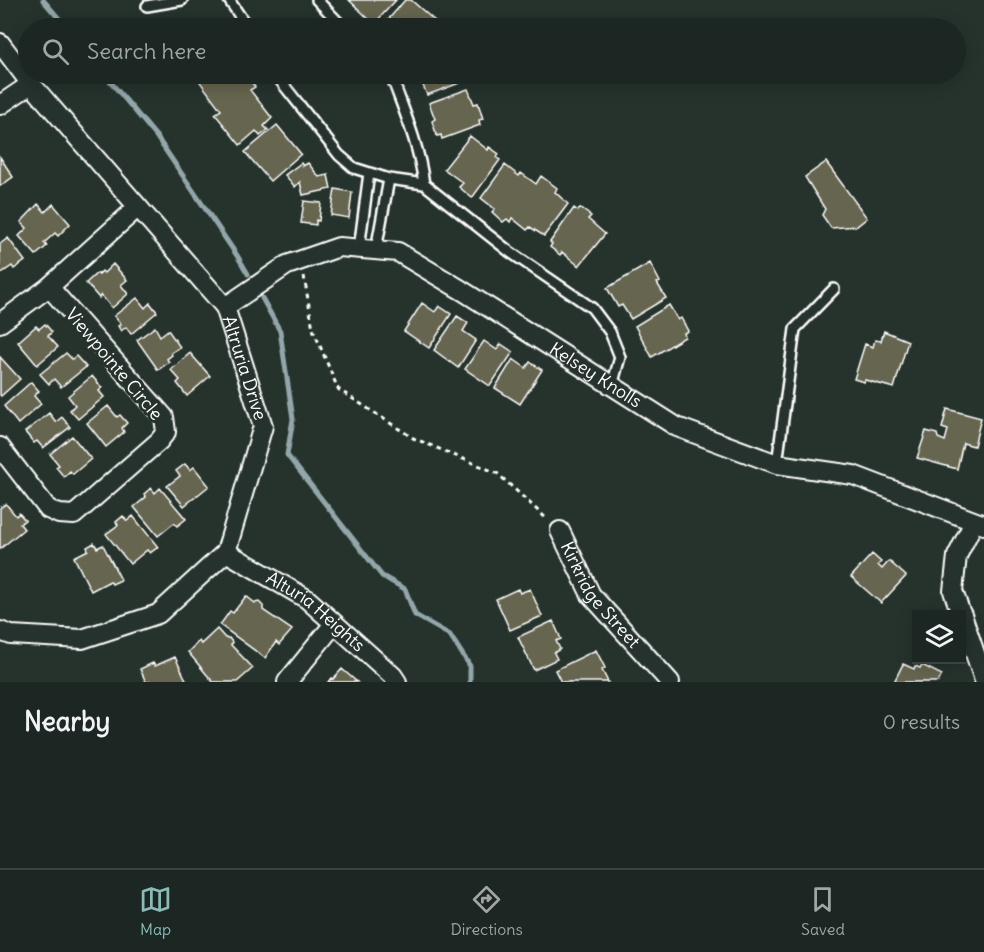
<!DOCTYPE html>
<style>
:root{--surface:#1c2622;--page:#252e2a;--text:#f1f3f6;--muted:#a0a5a5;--line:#3a4340;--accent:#8bbbb9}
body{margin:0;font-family:Delius,sans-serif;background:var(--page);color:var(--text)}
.controls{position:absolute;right:18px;bottom:18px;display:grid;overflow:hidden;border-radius:0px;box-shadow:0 3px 15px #0003}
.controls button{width:54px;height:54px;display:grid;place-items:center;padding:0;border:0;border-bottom:2px solid var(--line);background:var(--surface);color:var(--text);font:30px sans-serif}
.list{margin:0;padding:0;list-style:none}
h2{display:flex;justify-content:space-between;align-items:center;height:78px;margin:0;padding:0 24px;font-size:26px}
h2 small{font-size:20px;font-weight:400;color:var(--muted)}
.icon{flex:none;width:33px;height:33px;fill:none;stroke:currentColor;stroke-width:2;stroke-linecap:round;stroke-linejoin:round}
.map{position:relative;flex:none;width:984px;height:682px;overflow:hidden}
.search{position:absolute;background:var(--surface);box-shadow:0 3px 15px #0003;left:18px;right:18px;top:18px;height:66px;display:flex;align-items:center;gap:15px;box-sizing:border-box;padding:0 21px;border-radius:33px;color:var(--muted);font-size:22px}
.sheet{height:186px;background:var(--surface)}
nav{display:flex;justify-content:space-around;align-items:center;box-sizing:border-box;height:84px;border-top:2px solid var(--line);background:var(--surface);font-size:16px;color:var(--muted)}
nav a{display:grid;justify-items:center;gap:3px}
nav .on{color:var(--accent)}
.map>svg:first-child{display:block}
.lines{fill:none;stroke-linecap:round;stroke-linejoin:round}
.stream{stroke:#93a7aa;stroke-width:5}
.building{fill:#666550;stroke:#fff;stroke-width:1.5}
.service-casing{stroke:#fff;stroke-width:14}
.minor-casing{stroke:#fff;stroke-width:22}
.path{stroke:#fff;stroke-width:3;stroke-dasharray:4.5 4.5;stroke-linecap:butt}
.service{stroke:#26332d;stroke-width:9}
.minor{stroke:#26332d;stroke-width:18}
.labels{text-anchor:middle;stroke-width:6;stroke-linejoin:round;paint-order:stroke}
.street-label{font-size:18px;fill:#fff;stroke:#26332d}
</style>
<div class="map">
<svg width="984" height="682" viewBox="0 0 984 682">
<rect width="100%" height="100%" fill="#26332d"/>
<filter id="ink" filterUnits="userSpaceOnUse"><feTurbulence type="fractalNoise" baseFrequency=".0167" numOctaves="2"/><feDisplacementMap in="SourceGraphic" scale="12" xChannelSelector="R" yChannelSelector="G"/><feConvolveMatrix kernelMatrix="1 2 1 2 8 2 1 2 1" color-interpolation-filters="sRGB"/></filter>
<g filter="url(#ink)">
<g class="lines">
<path class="stream" d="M43,0L67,28
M104,74L156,136L238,257L248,274
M262,298L280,331L293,419L287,455L382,576L405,589L415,615L450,635L470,666V682"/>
</g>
<path class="building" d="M349,0H396L374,24Z
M405,0H411L436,22L430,28H381Z
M210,74H245L255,87L250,90L272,118L264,126L268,130L260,136L256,131L240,145L215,114L221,110L200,82Z
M414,74H462L465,81L427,95L420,78L416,79Z
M468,89L474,104L478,103L483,119L479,120L480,125L442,139L441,135L437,136L432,121L435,119L429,103Z
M277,125L301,154L270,181L245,152Z
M470,136L488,150L489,147L499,154L497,158L500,160L472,198L459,187L463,183L444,169Z
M0,157L13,177L0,186Z
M826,162L867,218L857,226L831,228L822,215L825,209L805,177Z
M301,163L303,166L308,163L319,177L328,175L331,189L303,195L300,182L295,187L285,175Z
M505,165L519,176L521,173L536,184L541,176L557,188L555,192L568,204L544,236L530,227L527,230L512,218L510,222L507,219L503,222L492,212L495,209L481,198Z
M335,189L352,192L349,218L331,215Z
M304,201L321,203L319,221L316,220V225L301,223Z
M38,204L45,212L53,204L70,224L58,236L55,233L44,243L47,246L36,255L19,236L27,228L21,222Z
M574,208L578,211L580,208L591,216L588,219L605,234L579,266L562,252L560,255L550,247L552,244L550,242Z
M8,238L25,261L14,269L12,266L0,274V244Z
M650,263L660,282L657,283L666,298L631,319L622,305L618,307L607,288Z
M113,264L127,280L121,285L128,294L112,308L101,295L99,298L86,283L97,273L99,274L102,271L104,273Z
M137,298L145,308L150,303L157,312L131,334L126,327L121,331L118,326L121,324L114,316Z
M422,303L435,312L439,306L451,314L429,348L404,331Z
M669,305L678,320L681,318L688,331L684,333L685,337L652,357L635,326Z
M457,316L468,323L463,331L476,340L458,368L434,350Z
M45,324L52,332L48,336L58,347L37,365L18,342L36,326L39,329Z
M155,327L160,336L168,330L180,347L171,353L172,355L167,359L169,362L158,370L137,340Z
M884,331L908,341L894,388L865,380L864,382L854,379L865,344L873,347L875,340L881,341Z
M484,341L497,350L501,344L513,352L490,386L465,369Z
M66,353L72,359L76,356L86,367L61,387L54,379L49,384L40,374Z
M190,353L210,376L187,396L177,383L180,380L171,370Z
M0,357L20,379L1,396L0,395Z
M513,359L526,368L530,362L542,370L520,404L495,388Z
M92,376L102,388L99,391L104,397L78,419L70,410L75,405L68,396Z
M31,382L39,391L34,396L41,404L18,424L4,406Z
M108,406L117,417L120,415L127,423L122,428L124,432L106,447L87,423Z
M947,409L981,418L974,446L963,443L957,469L917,458L926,431L937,434L938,438L945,441L948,430L942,428Z
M49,413L56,422L62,417L70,427L43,448L37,441L34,443L25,432Z
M72,436L91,459L73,474L70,471L64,477L56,467L59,465L50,454Z
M185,464L190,470L194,467L209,486L184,506L167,486L180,476L176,471Z
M151,488L155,493L160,488L186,519L177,526L174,523L158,536L134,507L146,497L144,494Z
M6,504L16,516L19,513L25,520L20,524L24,529L0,549V508Z
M123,516L127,521L133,516L158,547L150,553L147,550L130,564L106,534L118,525L116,522Z
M94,543L97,548L103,545L121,580L112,584L110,581L91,591L74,557L88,550L87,547Z
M872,554L881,562L878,565L882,569L889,561L906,576L881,603L851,577Z
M518,589L520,593L530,589L542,616L510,630L496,599Z
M246,596L255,603L259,602L263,606V610L292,630L279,645L276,642L265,658L220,625L230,611L233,613Z
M553,621L561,639L556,641L560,649L554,653L557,659L534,670L518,637Z
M217,629L225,638H229L232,642L231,645L253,668L237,682H213L188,652L199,641L201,644Z
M596,650L605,668L602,670L608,682H561L555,670Z
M175,657L187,682H146L140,669L153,663L155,666Z
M903,664L914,669L915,666L920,668L922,665L942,675L938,682H894Z
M342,669L357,682H328L331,678L333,679Z"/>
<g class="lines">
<g class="service-casing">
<path id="service" d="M229,0L248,28
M317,0L344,28
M147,6L182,0
M275,74L339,155L354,168L389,179L424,184L510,252L592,308L610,332L620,357L612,386
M388,74L392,78C405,113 419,146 424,184
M359,249L369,173
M376,250L389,179
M777,464L795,329L834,289"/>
</g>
<g class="minor-casing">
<g id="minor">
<path id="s1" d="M0,43L31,84L225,307L263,426L226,552L158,614L82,639L11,635L0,631"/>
<path d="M0,105L31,84"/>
<path id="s2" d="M225,307L287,265L339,247L398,252L463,291L677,427L777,464L853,475L984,525"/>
<path d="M0,323L49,287L138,207"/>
<path d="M0,447L48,509L59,514L74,515L159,441L166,432L164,417L49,287"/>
<path id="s3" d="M560,531L591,595L670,682"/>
<path id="s4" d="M226,552L307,599L393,676L397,682"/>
<path d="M961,614L953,591L957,556L974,522"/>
<path d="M962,615L984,680"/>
<path d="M287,682L334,624"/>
</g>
</g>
<path class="path" d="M304,276L313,329L338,389L413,438L497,473L548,520"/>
<use href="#service" class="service"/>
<use href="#minor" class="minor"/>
</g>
</g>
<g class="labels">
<g class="street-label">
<text transform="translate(114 364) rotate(50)" y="6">Viewpointe Circle</text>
<text dy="6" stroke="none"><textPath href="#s1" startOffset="411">Altruria Drive</textPath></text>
<text dy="6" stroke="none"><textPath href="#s2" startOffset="422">Kelsey Knolls</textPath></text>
<text dy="6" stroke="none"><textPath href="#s3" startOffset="76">Kirkridge Street</textPath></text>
<text dy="6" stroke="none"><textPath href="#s4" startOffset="108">Alturia Heights</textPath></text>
</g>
</g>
</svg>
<div class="controls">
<button><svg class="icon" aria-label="layers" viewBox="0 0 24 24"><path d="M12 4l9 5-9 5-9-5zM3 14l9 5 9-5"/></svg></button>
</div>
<div class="search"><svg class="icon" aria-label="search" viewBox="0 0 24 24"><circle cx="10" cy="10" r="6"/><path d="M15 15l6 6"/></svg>Search here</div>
</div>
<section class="sheet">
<h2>Nearby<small>0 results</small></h2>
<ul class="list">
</ul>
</section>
<nav>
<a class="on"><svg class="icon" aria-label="map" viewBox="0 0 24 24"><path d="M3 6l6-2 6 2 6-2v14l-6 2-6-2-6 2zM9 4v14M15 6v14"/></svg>Map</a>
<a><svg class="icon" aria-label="directions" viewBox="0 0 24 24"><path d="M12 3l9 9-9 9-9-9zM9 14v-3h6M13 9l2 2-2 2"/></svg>Directions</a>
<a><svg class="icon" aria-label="saved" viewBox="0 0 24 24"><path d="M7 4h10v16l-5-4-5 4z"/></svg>Saved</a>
</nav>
